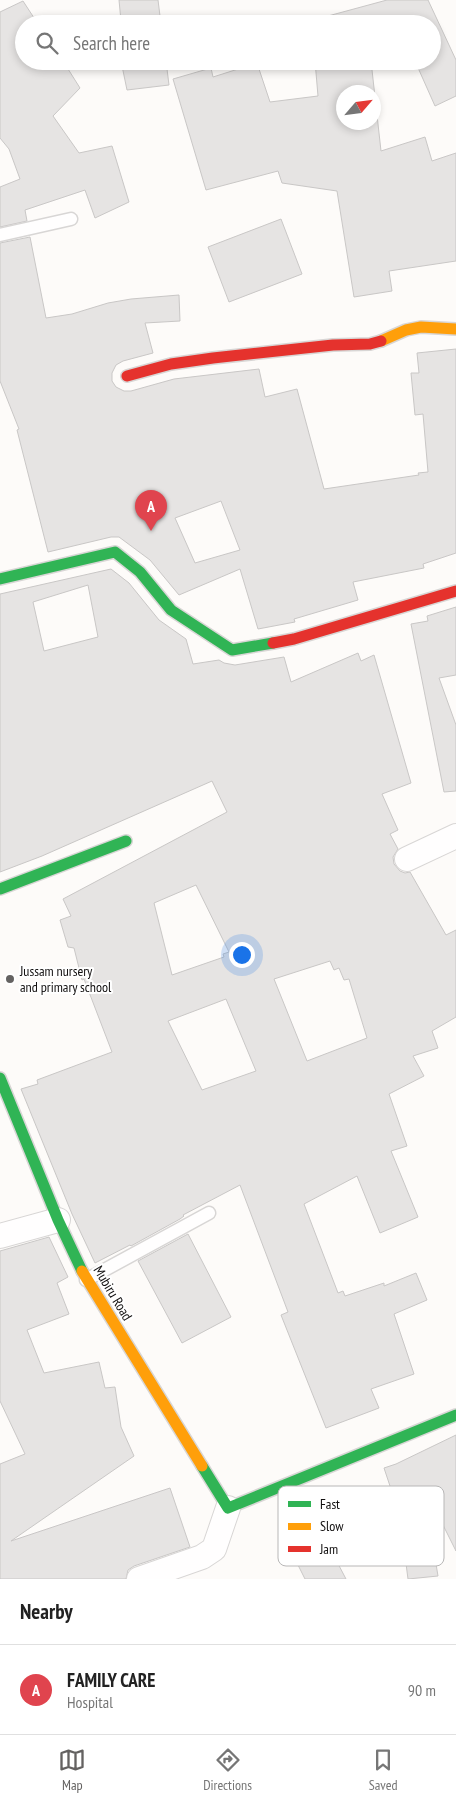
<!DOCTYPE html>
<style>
:root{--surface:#fff;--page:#f2f2f2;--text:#222;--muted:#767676;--line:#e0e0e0;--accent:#646261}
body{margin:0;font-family:"PT Sans Narrow",sans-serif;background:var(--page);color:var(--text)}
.compass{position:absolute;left:336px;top:85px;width:45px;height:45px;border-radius:50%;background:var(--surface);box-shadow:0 2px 8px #0003;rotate:62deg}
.you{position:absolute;left:241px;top:954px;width:18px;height:18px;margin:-12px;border:4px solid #fff;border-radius:50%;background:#1a73e8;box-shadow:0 0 0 8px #1a73e833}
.badge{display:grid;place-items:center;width:32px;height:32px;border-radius:50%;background:var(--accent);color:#fff;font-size:16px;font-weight:700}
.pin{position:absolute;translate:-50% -41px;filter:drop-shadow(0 1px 2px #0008)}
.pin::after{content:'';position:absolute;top:26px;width:18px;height:15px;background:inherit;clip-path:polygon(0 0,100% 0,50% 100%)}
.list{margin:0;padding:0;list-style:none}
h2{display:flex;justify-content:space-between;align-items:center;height:65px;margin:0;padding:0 20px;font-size:21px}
h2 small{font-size:16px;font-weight:400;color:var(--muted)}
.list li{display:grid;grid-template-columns:32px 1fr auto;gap:15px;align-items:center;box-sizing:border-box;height:90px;padding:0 20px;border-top:1px solid var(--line)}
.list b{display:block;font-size:19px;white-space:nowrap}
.list p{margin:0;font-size:16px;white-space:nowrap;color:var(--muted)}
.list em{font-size:16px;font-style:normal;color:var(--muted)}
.icon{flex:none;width:28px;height:28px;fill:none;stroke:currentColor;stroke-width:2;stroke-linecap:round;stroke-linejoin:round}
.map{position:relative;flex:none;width:456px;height:1579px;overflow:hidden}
.search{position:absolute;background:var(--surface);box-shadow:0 2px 8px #0003;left:15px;right:15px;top:15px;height:55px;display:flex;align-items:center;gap:12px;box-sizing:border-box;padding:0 18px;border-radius:28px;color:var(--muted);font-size:19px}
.sheet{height:155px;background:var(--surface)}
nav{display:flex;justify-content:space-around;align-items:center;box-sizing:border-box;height:70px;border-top:1px solid var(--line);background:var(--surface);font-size:14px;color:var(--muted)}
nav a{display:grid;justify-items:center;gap:2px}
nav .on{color:var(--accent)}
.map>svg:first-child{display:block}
.building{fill:#e6e4e3;stroke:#c9c7c6;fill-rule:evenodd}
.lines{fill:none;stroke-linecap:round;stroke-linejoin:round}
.lane-casing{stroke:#d8d6d5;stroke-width:15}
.street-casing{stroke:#d8d6d5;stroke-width:26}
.fast-casing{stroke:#d8d6d5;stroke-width:14}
.slow-casing{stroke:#d8d6d5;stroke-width:14}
.jam-casing{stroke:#d8d6d5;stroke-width:14}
.lane{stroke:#fffefe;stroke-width:12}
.street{stroke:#fffefe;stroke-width:24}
.fast{stroke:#30b455;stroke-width:11}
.slow{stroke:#ff9f0a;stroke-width:11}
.jam{stroke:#e5322d;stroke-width:11}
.poi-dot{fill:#646261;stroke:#fff;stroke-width:2}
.labels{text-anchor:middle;stroke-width:4;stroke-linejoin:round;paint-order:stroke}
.poi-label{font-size:14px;fill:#110f0f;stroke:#fff;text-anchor:start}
.street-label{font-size:14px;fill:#110f0f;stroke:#fff}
.key{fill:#fff;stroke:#b8b7b7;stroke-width:1}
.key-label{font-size:14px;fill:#110f0f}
</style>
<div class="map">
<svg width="456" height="1579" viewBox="0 0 456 1579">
<rect width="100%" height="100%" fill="#fdfbf9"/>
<path class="building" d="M119,0H158L161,24H114V22L121,21Z
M387,0H428L456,60V96L435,106L415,61H432V24H329L328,16Z
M23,1L38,24H24V61H63L80,88L53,116L79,153L112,146L129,202L95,218L85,190L25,210L27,221L0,227V187L20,179L9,149L0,138V12Z
M121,61H166L169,85L127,90Z
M315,61H371L381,151L425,137L432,161L456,153V261L389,271L392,291L354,297L337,191L282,183L278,171L206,190L173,79L211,68L213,77L257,63L270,102L318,96ZM344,92H374V122H344Z
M281,219L302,274L229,302L208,247Z
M30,237L46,318L72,314L108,303L131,299L179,295L180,321L145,323L153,353L123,361L116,365L112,373V381L116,387L124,391H131L174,379L259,369L265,397L297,389L324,489L419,475L418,473L428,472L423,414L415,415L411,373H419L417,353L456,349V553L423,564L424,568L353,582L358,600L294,619L295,622L258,629L240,569L179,595L150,560L119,537H111L48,552L17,430L19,429L0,381V243ZM221,501L240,550L195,563L175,518Z
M111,569L129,583L159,620L186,639L193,664L219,660L224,663L235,665L284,657L291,682L358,653L361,661L374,655L411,783L382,794L398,830L390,834L398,849L393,857L394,864L400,871L405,873L410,872L446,935L456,930V1017L432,1031L438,1048L413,1056L424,1076L389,1094L407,1146L391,1151L418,1217L380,1233L357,1176L304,1204L338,1293L343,1291L345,1296L384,1283V1286L416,1273L427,1300L394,1314L414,1374L371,1389L379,1408L326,1428L281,1315L288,1312L240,1185L183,1215L184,1216L180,1219L131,1246L130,1245L95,1263L72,1214L21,1089L38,1084L37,1080L112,1052L84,979L82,980L74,948L68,947L60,920L71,916L63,899L227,812L212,781L42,856L0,872V594ZM88,585L98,637L44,651L33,602ZM196,885L229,952L223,954L224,957L172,975L154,903ZM330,961L334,970L339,968L344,980L349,979L367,1038L307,1061L274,979ZM226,999L256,1071L202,1090L168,1021Z
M456,607V675L439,678L456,725V791L444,792L411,624L428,621L427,616Z
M188,1234L231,1317L182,1343L138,1261Z
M49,1237L68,1277L57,1283L69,1314L27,1330L44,1373L99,1362L105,1388L115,1387L121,1427L134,1456L11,1541L170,1488L190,1547L134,1566L128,1570L126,1579H0V1464L25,1454L0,1401V1251Z
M456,1435V1551L427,1493L396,1504L384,1468L396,1464Z
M324,1537L346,1579H305L292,1553Z
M434,1552L438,1576L408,1579L405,1556Z"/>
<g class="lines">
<g class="lane-casing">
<path id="lane" d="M0,235L71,219
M86,1280L209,1213"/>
</g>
<g class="street-casing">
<path id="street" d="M407,859L456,836
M0,1236L58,1220
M139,1579L202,1557L214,1549L228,1508"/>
</g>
<g class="fast-casing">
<path id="fast" d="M0,579L115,552L140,572L171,610L232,650L273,643
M0,889L126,841
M0,1078L58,1220L82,1271
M202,1466L228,1508L456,1415"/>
</g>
<g class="slow-casing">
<path id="slow" d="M381,341L406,330L421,327L456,329
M82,1271L202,1466"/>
</g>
<g class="jam-casing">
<path id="jam" d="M127,376L171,364L213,358L333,345L370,344L381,341
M273,643L294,639L456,591"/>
</g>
<use href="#lane" class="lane"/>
<use href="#street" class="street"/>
<use href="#fast" class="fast"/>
<use href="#slow" class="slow"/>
<use href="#jam" class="jam"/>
</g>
<circle class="poi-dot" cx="10" cy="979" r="5"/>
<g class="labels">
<g class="poi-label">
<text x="20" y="976">Jussam nursery<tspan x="20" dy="16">and primary school</tspan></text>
</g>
<g class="street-label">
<text transform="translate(113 1293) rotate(59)" y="5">Mubiru Road</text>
</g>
</g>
<rect x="278" y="1486" width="166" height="80" rx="8" class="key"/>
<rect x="288" y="1501" width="23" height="6" fill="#30b455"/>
<rect x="288" y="1523" width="23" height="7" fill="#ff9f0a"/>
<rect x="288" y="1546" width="23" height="6" fill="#e5322d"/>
<g class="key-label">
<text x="320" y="1509">Fast</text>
<text x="320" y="1531">Slow</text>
<text x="320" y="1554">Jam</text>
</g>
</svg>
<svg class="compass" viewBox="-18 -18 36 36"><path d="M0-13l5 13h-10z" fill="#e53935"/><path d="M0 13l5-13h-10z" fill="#767676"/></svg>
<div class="you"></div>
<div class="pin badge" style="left:151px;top:531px;background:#e0444e">A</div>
<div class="search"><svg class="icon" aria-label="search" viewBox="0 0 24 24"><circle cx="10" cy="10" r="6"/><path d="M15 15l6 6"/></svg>Search here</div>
</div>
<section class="sheet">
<h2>Nearby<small></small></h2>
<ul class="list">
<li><span class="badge" style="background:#e0444e">A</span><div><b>FAMILY CARE</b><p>Hospital</p></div><em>90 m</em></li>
</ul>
</section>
<nav>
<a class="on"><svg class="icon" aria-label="map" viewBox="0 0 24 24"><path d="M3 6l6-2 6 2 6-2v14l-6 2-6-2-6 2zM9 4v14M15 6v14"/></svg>Map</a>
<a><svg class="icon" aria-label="directions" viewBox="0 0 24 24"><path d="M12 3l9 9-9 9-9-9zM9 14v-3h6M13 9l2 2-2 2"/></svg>Directions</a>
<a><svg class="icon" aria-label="saved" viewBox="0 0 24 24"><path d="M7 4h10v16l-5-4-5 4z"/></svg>Saved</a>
</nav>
